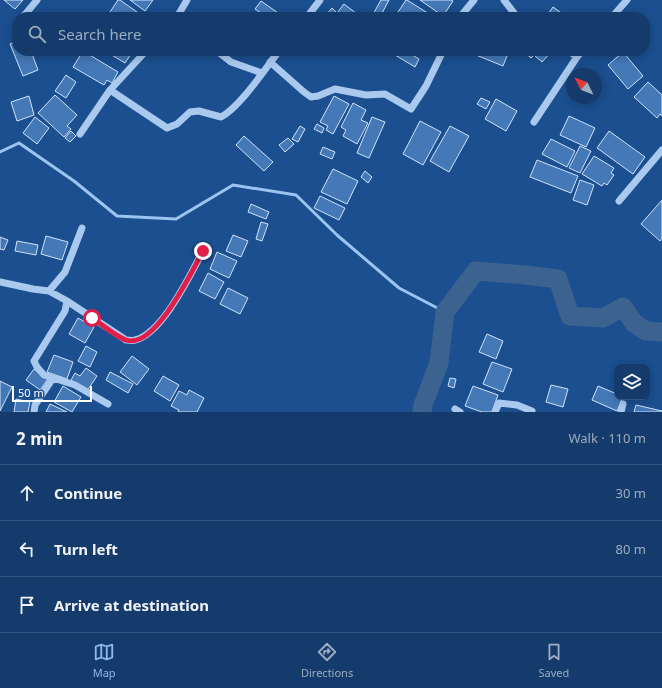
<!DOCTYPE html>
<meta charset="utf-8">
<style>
:root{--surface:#143b6b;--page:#214673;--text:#f1f3f6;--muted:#9dadc1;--line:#33557e;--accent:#90b9f0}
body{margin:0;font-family:"Noto Sans",sans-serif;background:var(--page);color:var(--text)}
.controls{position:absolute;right:12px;bottom:12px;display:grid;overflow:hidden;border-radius:8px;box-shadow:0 2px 10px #0003}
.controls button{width:36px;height:36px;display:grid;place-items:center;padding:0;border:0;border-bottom:1px solid var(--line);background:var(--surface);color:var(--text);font:20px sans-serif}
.compass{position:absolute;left:566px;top:68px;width:36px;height:36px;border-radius:50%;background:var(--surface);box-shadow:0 2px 10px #0003;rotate:313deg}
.scale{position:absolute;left:12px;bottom:10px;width:80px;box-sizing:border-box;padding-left:4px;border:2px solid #fff;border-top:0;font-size:11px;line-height:14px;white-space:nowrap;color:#fff;-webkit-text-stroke:3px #1b4f8f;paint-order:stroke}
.stop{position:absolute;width:12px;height:12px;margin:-9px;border:3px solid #e11d48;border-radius:50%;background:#fff}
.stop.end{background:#e11d48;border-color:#fff;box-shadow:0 1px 4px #0008}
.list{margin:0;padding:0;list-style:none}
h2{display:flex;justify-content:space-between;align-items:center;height:52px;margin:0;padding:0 16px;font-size:17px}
h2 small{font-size:13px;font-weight:400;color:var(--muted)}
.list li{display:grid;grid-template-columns:26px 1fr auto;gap:12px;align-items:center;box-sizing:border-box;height:56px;padding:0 16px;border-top:1px solid var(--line)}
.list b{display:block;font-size:15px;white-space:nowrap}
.list em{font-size:13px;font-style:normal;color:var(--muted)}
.icon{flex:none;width:22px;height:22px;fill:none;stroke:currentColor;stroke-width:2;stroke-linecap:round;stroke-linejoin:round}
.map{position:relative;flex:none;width:662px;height:412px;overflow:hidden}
.search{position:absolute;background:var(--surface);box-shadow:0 2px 10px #0003;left:12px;right:12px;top:12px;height:44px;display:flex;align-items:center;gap:10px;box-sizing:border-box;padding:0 14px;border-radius:16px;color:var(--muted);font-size:15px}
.sheet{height:220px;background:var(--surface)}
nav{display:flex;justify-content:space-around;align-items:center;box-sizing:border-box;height:56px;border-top:1px solid var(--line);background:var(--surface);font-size:11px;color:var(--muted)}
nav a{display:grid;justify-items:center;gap:2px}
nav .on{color:var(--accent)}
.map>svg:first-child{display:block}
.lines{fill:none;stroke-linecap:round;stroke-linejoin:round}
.stream{stroke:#9cc4f0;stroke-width:3}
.river{stroke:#3c6290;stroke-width:19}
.building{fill:#4478b7;stroke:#cfe3fa}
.minor{stroke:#a9c9ee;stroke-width:7}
.route{stroke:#e11d48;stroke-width:5}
</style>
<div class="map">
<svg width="662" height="412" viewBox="0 0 662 412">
<rect width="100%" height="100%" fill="#1b4f8f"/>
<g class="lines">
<path class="stream" d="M0,152L19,143L74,181L117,216L176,219L233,185L296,195L337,235L399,288L445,312"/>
<path class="river" d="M422,412L423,405L439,363L445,312L476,271L526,275L558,279L570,316L603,318L623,307L634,323L646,331L662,332"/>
</g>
<path class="building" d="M4,0H23L15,9Z
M118,0H120L144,17H111L108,15Z
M130,0H153L145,11Z
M381,0H389L380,17H374L372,16Z
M406,0H407L434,17H399L396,15Z
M420,0H451L453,1L443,16Z
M261,1L281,15L280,17H263L264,15L255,9Z
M344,4L361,17H331L327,14L332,8L337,13Z
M553,7L567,17H546Z
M17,41V51H31L38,70L23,76L10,44Z
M83,51L118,72L112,83L107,80L104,85L73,67Z
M112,51H133L125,63L110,54Z
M397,51H406L419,59L415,67L395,55Z
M466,51H509L503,66Z
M523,51H552L542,62L534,55L531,58Z
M623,52L643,76L628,89L608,65Z
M66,75L76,82L66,98L55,91Z
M648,82L662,95V116L660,114L657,118L634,97Z
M55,95L77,115L67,126L71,129L64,137L38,113Z
M29,96L34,115L17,121L11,102Z
M334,96L349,104L333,134L326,130L328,126L320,122Z
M481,98L490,102L486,109L477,104Z
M496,99L517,111L506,131L485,119Z
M353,103L366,110L361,120L368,123L357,144L343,136L346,130L341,127Z
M569,116L595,128L586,147L560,135Z
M35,117L49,128L37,144L23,133Z
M372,117L385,122L369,158L357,153Z
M420,121L441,132L423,165L403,154Z
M317,124L324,128L322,133L314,129Z
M300,126L305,129L298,142L292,139Z
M450,126L469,136L449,172L430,161Z
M71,131L76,136L70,142L65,138Z
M609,131L645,157L633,174L597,148Z
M244,136L273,162L264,171L236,145Z
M288,138L294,144L285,152L279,145Z
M551,139L575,151L567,167L542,154Z
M580,146L591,151L580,173L569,168Z
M323,147L335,152L332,159L320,154Z
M594,156L614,168L611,173L614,175L607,185L604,183L602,186L582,174Z
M537,160L578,176L571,193L530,177Z
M333,169L358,181L347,204L321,192Z
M365,171L372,177L368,183L361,177Z
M580,180L594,185L587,205L573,200Z
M320,196L345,208L339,220L314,208Z
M662,200V238L660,241L641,224Z
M251,204L269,212L266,219L248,212Z
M261,222L268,224L262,241L256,239Z
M233,235L248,241L241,257L226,251Z
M46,236L68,242L62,260L41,254Z
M0,237L8,240L4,250L0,249Z
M17,241L38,245L36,255L15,251Z
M217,252L237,261L229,278L210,269Z
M208,273L224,282L215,299L199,291Z
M228,288L248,298L240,314L220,304Z
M78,318L94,327L85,343L69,334Z
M487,334L503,341L496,359L479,352Z
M86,346L97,352L90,367L78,361Z
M54,355L73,362L67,379L47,372Z
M132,356L149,369L137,385L120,372Z
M492,362L512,369L503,392L483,384Z
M86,368L97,376L87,391L71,380L75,373L80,376Z
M34,369L48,379L40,390L26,380Z
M110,372L133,384L128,393L106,380Z
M163,376L179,385L170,401L154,391Z
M450,378L456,379L454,388L448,386Z
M0,381L12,387L0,411Z
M551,385L568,389L563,407L546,402Z
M63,386L81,397L72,412L54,402Z
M473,386L498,395L492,412H482L465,406Z
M598,386L617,394V397H623L617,411L592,400Z
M189,390L204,398L197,412H178L179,410L171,406L179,391L187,395Z
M16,399L30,402L28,412H14Z
M50,404L67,412H46Z
M636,405L662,411V412H634Z"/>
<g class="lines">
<path class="minor" d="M504,0L517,17
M23,17L37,0
M177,17L187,0
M307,17L320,0
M460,17L474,0
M612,17L627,0
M217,51L231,62L262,73
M569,51L577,57
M270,62L304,92L311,97L318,96L335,89L366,95L385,94L411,109L426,86L443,51
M110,90L167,128L177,124L190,112L199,111L221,117C240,107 265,69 279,51
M534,122L577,57L582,51
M80,134L110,90L146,51
M619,201L662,150
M0,282L33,289L49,291L67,301L126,340C129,340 133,341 135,340C163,333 190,275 203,251
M49,291L65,272L82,228
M67,301L65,311L34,361L37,367L44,375L75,385L108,404
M455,409L460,412
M34,412L35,405L53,378
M495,412L499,403L517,405L532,411
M621,412L623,404"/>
</g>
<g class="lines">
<path class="route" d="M92,318C100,323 118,338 126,340C155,350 192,271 203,251"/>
</g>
</svg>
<div class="controls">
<button><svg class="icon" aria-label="layers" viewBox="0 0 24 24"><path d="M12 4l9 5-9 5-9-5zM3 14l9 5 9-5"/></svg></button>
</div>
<svg class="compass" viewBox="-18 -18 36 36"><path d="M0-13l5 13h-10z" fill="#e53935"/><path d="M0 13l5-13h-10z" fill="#9dadc1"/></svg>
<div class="scale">50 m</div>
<div class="stop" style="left:92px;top:318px"></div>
<div class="stop end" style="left:203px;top:251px"></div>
<div class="search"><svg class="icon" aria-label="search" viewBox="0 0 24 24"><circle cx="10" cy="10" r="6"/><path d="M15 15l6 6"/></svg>Search here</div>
</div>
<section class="sheet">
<h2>2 min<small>Walk · 110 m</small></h2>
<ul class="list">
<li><svg class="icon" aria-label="ahead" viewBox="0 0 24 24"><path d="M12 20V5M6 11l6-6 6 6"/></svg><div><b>Continue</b></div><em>30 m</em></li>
<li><svg class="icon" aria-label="left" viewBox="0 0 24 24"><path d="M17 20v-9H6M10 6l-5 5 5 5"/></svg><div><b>Turn left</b></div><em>80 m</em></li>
<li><svg class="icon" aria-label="arrive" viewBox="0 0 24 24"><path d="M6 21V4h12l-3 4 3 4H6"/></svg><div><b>Arrive at destination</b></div></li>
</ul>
</section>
<nav>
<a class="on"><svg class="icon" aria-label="map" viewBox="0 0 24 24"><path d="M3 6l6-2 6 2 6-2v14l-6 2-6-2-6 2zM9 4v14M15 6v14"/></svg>Map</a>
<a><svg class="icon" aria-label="directions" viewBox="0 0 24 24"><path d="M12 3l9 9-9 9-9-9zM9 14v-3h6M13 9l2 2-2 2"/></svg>Directions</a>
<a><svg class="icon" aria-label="saved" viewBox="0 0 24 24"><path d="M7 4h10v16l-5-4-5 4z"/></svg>Saved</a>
</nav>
